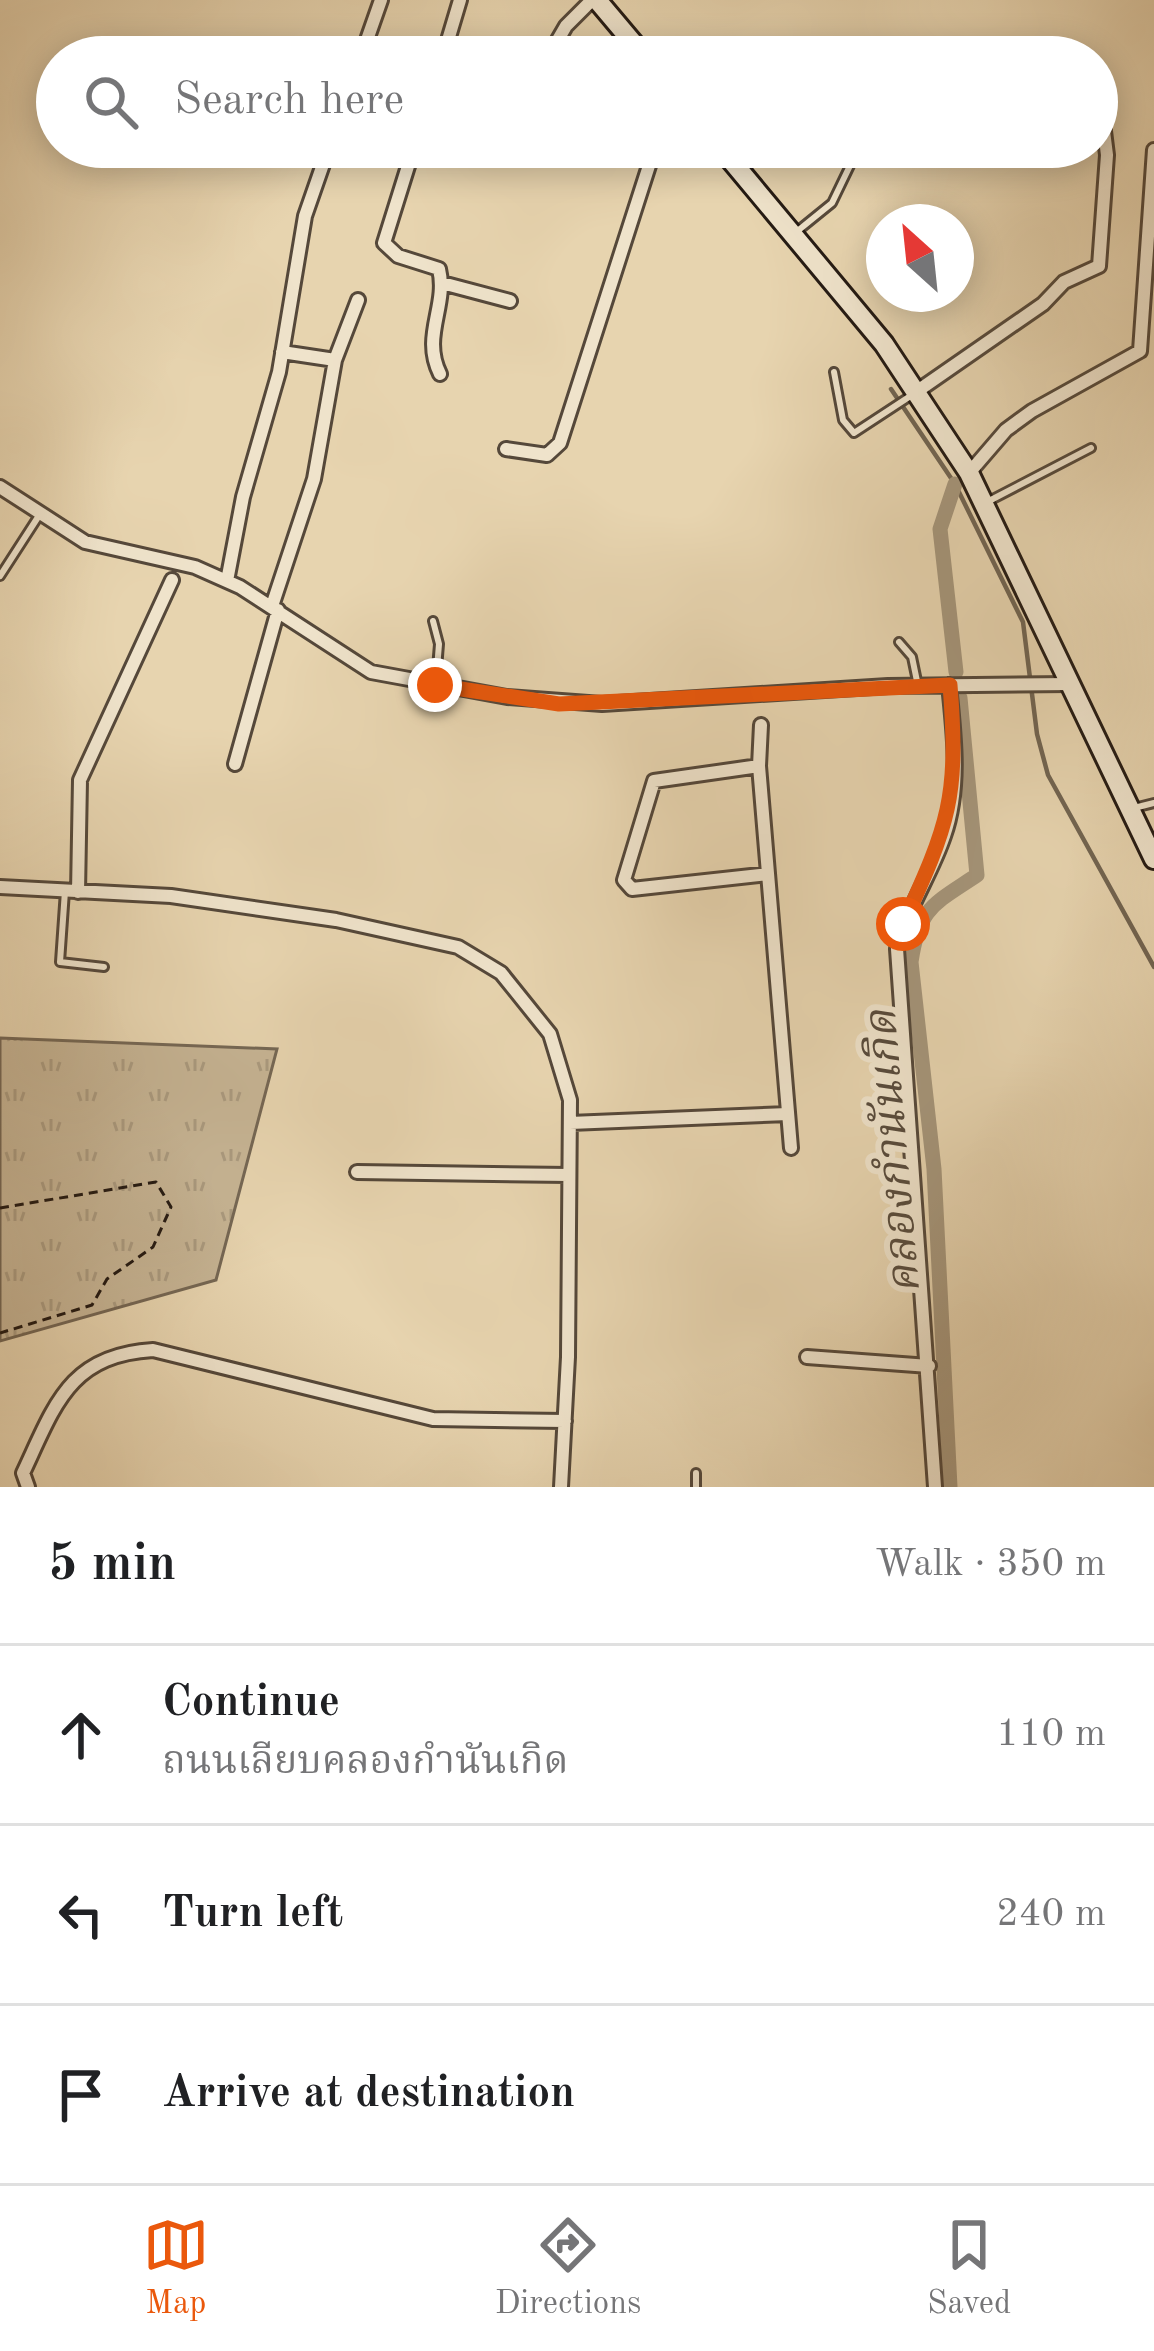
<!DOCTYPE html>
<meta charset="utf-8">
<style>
:root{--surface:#fff;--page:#f6f6f6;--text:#202124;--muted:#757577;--line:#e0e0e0;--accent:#ea580c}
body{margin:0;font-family:"Old Standard TT","Noto Serif Thai",serif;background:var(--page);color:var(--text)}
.compass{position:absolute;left:866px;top:204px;width:108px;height:108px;border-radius:50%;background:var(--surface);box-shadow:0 6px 30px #0003;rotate:333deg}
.stop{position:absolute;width:36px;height:36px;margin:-27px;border:9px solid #ea580c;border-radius:50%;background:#fff}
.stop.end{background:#ea580c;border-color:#fff;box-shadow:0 3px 12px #0008}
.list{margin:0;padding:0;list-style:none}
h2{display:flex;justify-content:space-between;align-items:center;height:156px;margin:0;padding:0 48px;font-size:51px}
h2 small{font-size:39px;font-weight:400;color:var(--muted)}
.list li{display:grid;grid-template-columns:78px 1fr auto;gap:36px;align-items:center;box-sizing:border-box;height:180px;padding:0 48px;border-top:3px solid var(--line)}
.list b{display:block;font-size:45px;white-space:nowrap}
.list p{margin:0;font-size:39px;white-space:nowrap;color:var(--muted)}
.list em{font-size:39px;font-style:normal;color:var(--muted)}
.icon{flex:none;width:66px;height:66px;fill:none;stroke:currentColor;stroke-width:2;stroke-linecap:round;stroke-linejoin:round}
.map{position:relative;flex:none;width:1154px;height:1487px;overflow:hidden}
.search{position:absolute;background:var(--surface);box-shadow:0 6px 30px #0003;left:36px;right:36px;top:36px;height:132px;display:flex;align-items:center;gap:30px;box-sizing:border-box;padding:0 42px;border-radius:66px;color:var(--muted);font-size:45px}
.sheet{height:696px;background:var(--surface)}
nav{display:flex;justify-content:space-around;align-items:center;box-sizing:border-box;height:168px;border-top:3px solid var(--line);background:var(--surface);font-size:33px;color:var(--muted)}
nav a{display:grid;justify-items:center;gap:6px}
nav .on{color:var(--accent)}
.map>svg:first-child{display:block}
.grass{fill:url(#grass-tufts);stroke:#756754;stroke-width:3}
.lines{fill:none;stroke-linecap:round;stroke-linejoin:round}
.stream{stroke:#716451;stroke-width:4.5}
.canal{stroke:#a5957a;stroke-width:15}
.lane-casing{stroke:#55483a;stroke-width:12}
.street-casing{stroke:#55483a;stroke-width:18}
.secondary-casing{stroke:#241a13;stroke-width:24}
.path{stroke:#241a13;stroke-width:3;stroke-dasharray:9 6;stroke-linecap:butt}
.lane{stroke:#efe3cb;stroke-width:6}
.street{stroke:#efe3cb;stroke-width:12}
.secondary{stroke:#efe3cb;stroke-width:18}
.route{stroke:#ea580c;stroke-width:15}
.labels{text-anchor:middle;stroke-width:12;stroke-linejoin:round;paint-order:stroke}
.water-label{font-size:45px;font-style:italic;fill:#584b3c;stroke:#efe3cb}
</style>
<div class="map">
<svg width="1154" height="1487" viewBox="0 0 1154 1487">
<defs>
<pattern id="grass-tufts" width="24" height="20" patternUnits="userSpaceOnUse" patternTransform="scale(3)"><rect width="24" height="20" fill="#c6b494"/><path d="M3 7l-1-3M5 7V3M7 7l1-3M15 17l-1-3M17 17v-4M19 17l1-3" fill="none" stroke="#aa9a7f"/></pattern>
</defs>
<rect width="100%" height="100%" fill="#e7d4af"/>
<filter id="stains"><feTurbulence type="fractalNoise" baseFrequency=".00167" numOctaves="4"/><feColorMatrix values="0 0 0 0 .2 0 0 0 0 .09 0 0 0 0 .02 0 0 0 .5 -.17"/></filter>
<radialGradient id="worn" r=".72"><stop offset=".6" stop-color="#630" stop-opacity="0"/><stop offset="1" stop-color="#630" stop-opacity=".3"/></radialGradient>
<path class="grass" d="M0,1038L277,1049L216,1280L0,1341Z"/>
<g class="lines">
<path class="stream" d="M891,389L955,484L1023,622L1037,734L1048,775L1154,967"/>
<path class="canal" d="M955,484L940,529L956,672
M950,1487L934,1169L911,962C919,907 934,904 977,875L960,698"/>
<g class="lane-casing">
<path id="lane" d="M795,233L832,203L859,147
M834,372L843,420L854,433L915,393
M987,502L1091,448
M0,576L40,514
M433,621L439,644L436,681
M899,642L912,657L918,686
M1134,808L1154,803
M65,891L60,962L104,967
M696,1473V1487"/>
</g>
<g class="street-casing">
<path id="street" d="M361,57L381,0
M443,57L460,0
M548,57L566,26L592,0
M414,147L384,243L398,256L439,269C448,306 421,336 440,374
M442,283L510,301
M282,352L335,360
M916,392L1043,304L1064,282L1099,266L1107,155L1098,83
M506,449L547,455L560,443L655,147
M969,473L1006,430L1032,411L1140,351L1154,150
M0,487L85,542L195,567L240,587L371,672L507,697L602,704L888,686L1071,684
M227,581L243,497L279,372L305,216L329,147
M272,606L314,479L335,360L358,300
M761,725L759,766L791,1148
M235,764L278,610
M759,766L654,781L624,880L632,889L768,874
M0,887L171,896L336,920L458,947L501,973L550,1034L570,1100L568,1357L561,1487
M78,892L80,780L172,580
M570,1123L788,1114
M357,1172L569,1175
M807,1357L929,1366
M28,1487L23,1473C55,1405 69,1355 153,1350L433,1419L565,1421
M935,1487L897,949C907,908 931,875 944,836C961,788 954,734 949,685"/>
</g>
<g class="secondary-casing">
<path id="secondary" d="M597,0L645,57
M720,147L884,344L969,473L1154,859"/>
</g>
<path class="path" d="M0,1208L156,1182L171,1207L153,1247L107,1279L92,1305L0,1333"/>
<use href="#lane" class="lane"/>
<use href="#street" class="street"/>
<use href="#secondary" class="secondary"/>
</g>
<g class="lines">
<path class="route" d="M435,685L559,704L950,685C959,798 949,823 903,924"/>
</g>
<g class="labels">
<g class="water-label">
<text transform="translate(891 1152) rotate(-95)" y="16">คลองกำนันเกิด</text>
</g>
</g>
<rect width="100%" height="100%" filter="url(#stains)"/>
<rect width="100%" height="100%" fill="url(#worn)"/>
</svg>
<svg class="compass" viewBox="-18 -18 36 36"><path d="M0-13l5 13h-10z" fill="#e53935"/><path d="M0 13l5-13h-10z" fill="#757577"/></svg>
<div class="stop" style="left:903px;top:924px"></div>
<div class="stop end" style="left:435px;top:685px"></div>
<div class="search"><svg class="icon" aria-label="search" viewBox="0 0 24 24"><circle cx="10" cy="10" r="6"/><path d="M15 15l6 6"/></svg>Search here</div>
</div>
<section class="sheet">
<h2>5 min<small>Walk · 350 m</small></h2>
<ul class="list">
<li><svg class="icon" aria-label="ahead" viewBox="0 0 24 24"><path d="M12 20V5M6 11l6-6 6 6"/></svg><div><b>Continue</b><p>ถนนเลียบคลองกำนันเกิด</p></div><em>110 m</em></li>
<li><svg class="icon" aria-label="left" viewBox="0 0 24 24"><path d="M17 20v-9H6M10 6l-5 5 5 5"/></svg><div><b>Turn left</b></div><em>240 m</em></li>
<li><svg class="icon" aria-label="arrive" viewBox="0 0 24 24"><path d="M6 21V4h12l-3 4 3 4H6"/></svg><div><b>Arrive at destination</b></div></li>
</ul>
</section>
<nav>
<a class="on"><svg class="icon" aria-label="map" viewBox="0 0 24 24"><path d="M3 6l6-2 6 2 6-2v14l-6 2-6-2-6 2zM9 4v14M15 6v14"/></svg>Map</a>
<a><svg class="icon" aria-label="directions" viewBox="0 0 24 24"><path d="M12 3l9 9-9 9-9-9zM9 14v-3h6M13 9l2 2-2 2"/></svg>Directions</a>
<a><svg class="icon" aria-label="saved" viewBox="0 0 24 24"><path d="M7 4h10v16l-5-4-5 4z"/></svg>Saved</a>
</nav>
